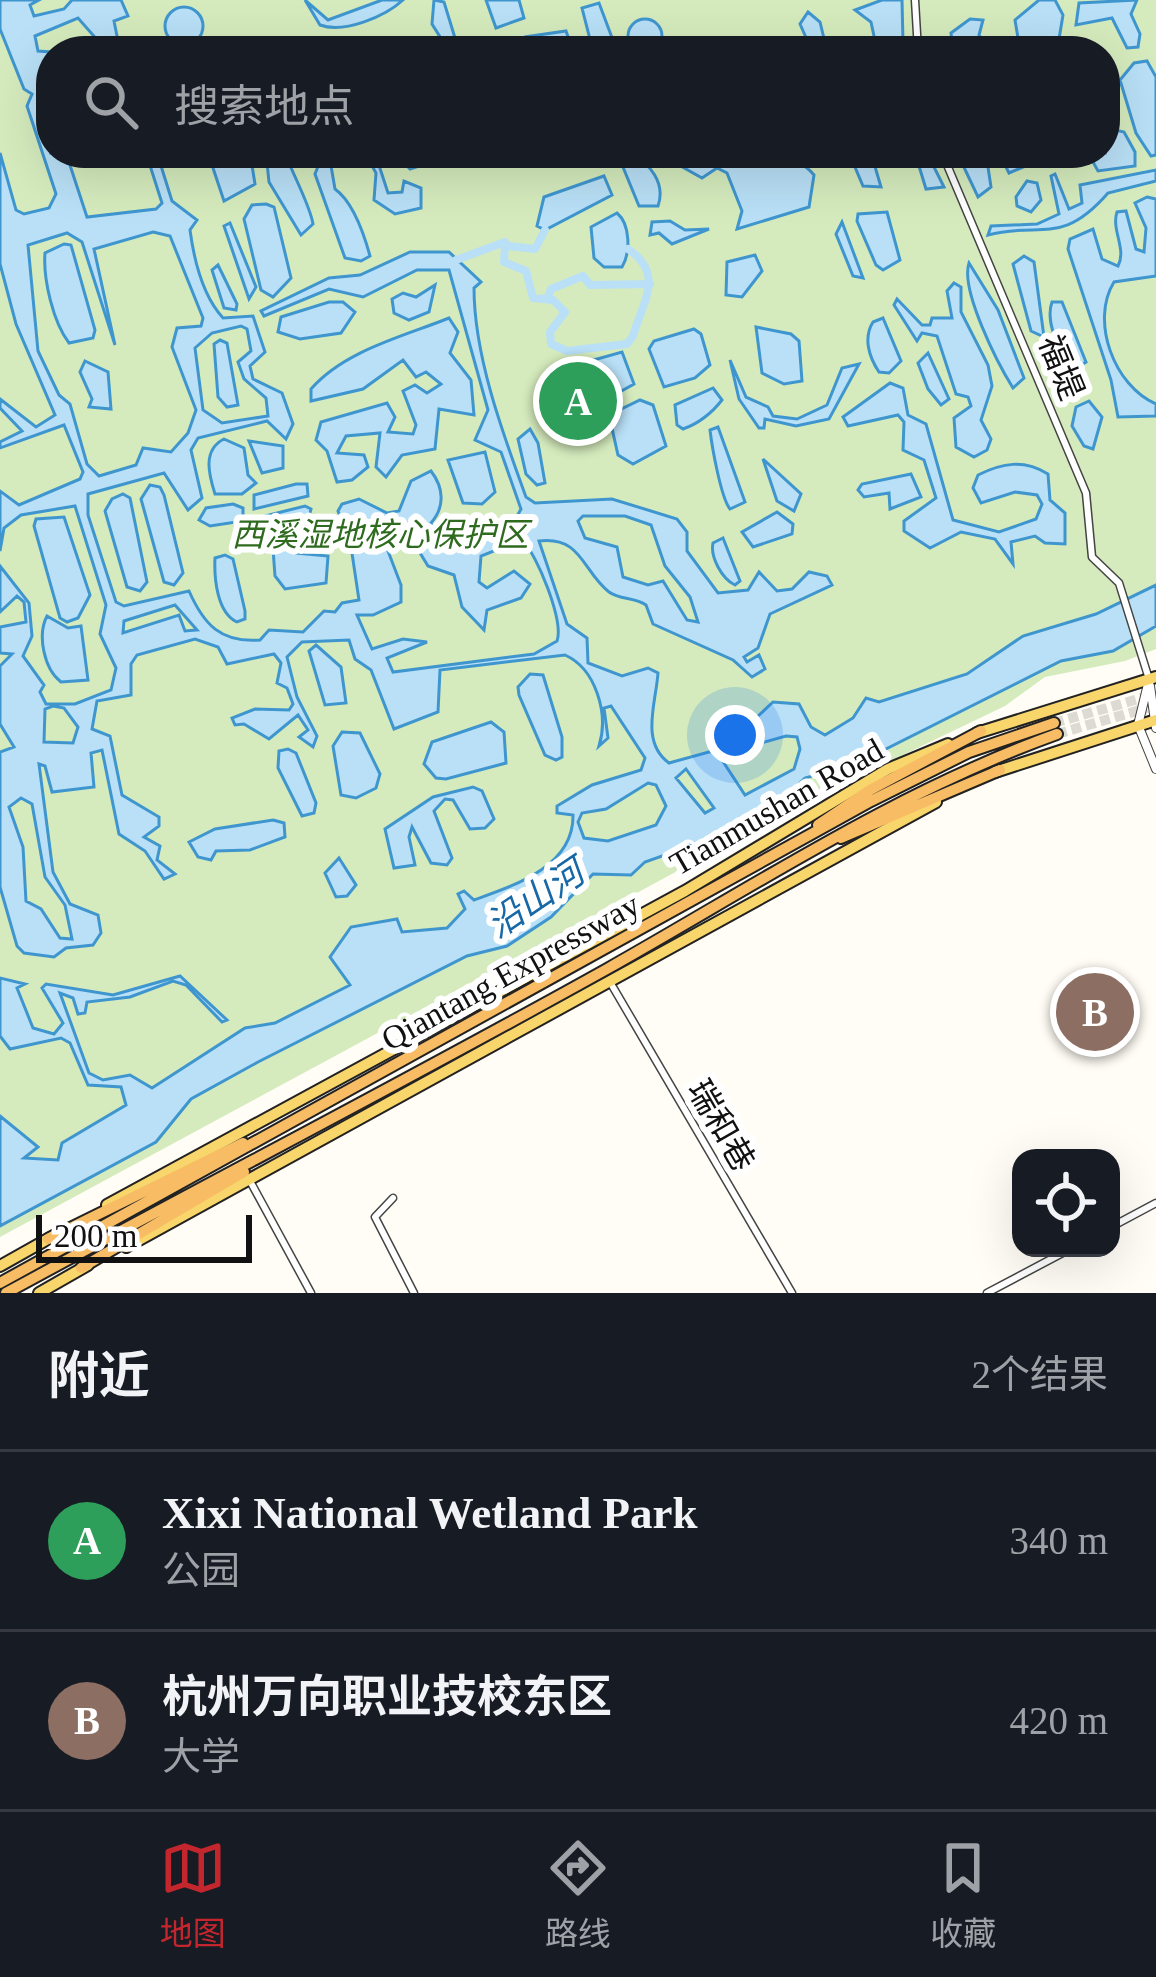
<!DOCTYPE html>
<html lang="zh">
<meta charset="utf-8">
<style>
:root{--surface:#171b24;--page:#242831;--text:#f1f3f6;--muted:#9ea1a6;--line:#363941;--accent:#c4262e}
body{margin:0;font-family:"Times New Roman","Noto Sans SC",serif;background:var(--page);color:var(--text)}
.controls{position:absolute;right:36px;bottom:36px;display:grid;overflow:hidden;border-radius:24px;box-shadow:0 12px 48px #0002}
.controls button{width:108px;height:108px;display:grid;place-items:center;padding:0;border:0;border-bottom:3px solid var(--line);background:var(--surface);color:var(--text);font:60px sans-serif}
.scale{position:absolute;left:36px;bottom:30px;width:216px;box-sizing:border-box;padding-left:12px;border:6px solid #111;border-top:0;font-size:33px;line-height:42px;white-space:nowrap;color:#111;-webkit-text-stroke:9px #fff;paint-order:stroke}
.you{position:absolute;left:735px;top:735px;width:42px;height:42px;margin:-30px;border:9px solid #fff;border-radius:50%;background:#1a73e8;box-shadow:0 0 0 18px #1a73e833}
.badge{display:grid;place-items:center;width:78px;height:78px;border-radius:50%;background:var(--accent);color:#fff;font-size:39px;font-weight:700}
.pin{position:absolute;translate:-50% -50%;border:6px solid #fff;box-shadow:0 3px 12px #0006}
.list{margin:0;padding:0;list-style:none}
h2{display:flex;justify-content:space-between;align-items:center;height:156px;margin:0;padding:0 48px;font-size:51px}
h2 small{font-size:39px;font-weight:400;color:var(--muted)}
.list li{display:grid;grid-template-columns:78px 1fr auto;gap:36px;align-items:center;box-sizing:border-box;height:180px;padding:0 48px;border-top:3px solid var(--line)}
.list b{display:block;font-size:45px;white-space:nowrap}
.list p{margin:0;font-size:39px;white-space:nowrap;color:var(--muted)}
.list em{font-size:39px;font-style:normal;color:var(--muted)}
.icon{flex:none;width:66px;height:66px;fill:none;stroke:currentColor;stroke-width:2;stroke-linecap:round;stroke-linejoin:round}
.map{position:relative;flex:none;width:1156px;height:1293px;overflow:hidden}
.search{position:absolute;background:var(--surface);box-shadow:0 12px 48px #0002;left:36px;right:36px;top:36px;height:132px;display:flex;align-items:center;gap:30px;box-sizing:border-box;padding:0 42px;border-radius:48px;color:var(--muted);font-size:45px}
.sheet{height:516px;background:var(--surface)}
nav{display:flex;justify-content:space-around;align-items:center;box-sizing:border-box;height:168px;border-top:3px solid var(--line);background:var(--surface);font-size:33px;color:var(--muted)}
nav a{display:grid;justify-items:center;gap:6px}
nav .on{color:var(--accent)}
.map>svg:first-child{display:block}
.green{fill:#d5ebbd;fill-rule:evenodd}
.water{fill:#b9e0f7;stroke:#3f96cf;stroke-width:3;fill-rule:evenodd}
.lines{fill:none;stroke-linecap:round;stroke-linejoin:round}
.canal{stroke:#b9e0f7;stroke-width:8}
.trunk-tunnel{stroke:#dbdad3;stroke-width:10;stroke-dasharray:10 5;stroke-linecap:butt}
.minor-casing{stroke:#444;stroke-width:9}
.tertiary-casing{stroke:#444;stroke-width:10}
.primary-casing{stroke:#222;stroke-width:14}
.trunk-casing{stroke:#222;stroke-width:14}
.minor{stroke:#fff;stroke-width:6}
.tertiary{stroke:#fff;stroke-width:8}
.primary{stroke:#f9d66b;stroke-width:10}
.trunk{stroke:#f7bc64;stroke-width:10}
.labels{text-anchor:middle;stroke-width:12;stroke-linejoin:round;paint-order:stroke}
.street-label{font-size:33px;fill:#111;stroke:#fff}
.park-label{font-size:33px;font-style:italic;fill:#2f6b1f;stroke:#fff}
.water-label{font-size:36px;font-style:italic;fill:#1768a6;stroke:#fff}
</style>
<div class="map">
<svg width="1156" height="1293" viewBox="0 0 1156 1293">
<rect width="100%" height="100%" fill="#fffdf5"/>
<path class="green" d="M0,0H1156V649L1125,661L1045,677L1005,706L809,800L0,1237ZM51,51H1105V153H51Z"/>
<path class="water" d="M0,0H39L30,5L34,16L64,9L72,0H121L128,16L114,21L120,51H107L78,18L35,36L38,51L51,52V153H66L87,217L156,209L162,203L146,153H157L172,201L197,220L190,230C194,260 202,295 223,318L253,316L265,352L250,366L253,379L282,393L293,424L286,439L267,421L198,438L191,450L202,498L188,510L164,473L88,494V515L116,602L124,606L189,591C204,625 221,643 260,640L269,630L303,632L324,611L335,612L342,603L359,600L350,540L338,511L342,504L359,499L387,513L399,511L411,481L431,471C444,488 445,507 431,523L435,534L456,540L476,524L516,518L521,509L501,452L475,440L488,410L449,270H417L363,297L329,289L264,316L261,311L329,278L360,275L410,252H449L481,282L474,288C474,356 503,434 526,497L535,503L612,499L677,519L687,532V551L718,593L748,590L759,572L777,591L792,589L809,572L827,576L832,585L770,614L758,648L744,657L747,662L759,655L765,669L752,677L733,660L653,624L646,605C635,597 620,600 609,592C582,571 582,536 539,541L567,624L587,638L588,663L622,676L648,668L658,673C656,703 640,742 669,763L742,743L756,718L773,702L799,704L811,727L825,735L853,718L866,698L879,702L967,674L1023,636L1096,614L1156,585V626L1113,651L1061,661L856,764L805,778L776,806L727,833L645,862L631,875L593,874L551,917L507,946L467,956L258,1062L191,1099L156,1142L0,1226V1116L38,1147L24,1158L58,1160L62,1143L126,1105L121,1087L88,1085L70,1043L61,1038L10,1049L0,1036V978L25,984L17,988L33,1028L54,1034L63,1023L42,988L46,984L113,995L180,976L227,1020L222,1022L186,985L173,981L130,997L87,1002L85,1013L78,1014L73,998L60,993L89,1073L103,1080L130,1075L152,1088L245,1028L275,1023L350,985L330,957L351,927L397,919L402,932L447,928L465,909L458,894L464,891L474,900C516,885 574,866 573,815L557,813V806L592,785L641,770L645,758L611,706L604,708L608,738L599,746C609,714 596,669 565,655L440,670L438,712L394,729L371,670L355,659L349,640L302,642L287,657L297,697L317,736L313,747L299,737L308,730L298,715L269,739L244,724L235,725L232,718L255,709L289,710L293,704L287,688L277,683L281,663L274,654L227,664L218,647L195,639L137,655L131,664V695L97,701L92,729L110,736L122,795L159,817V826L144,837L160,846L157,860L175,874L164,879L145,851L119,834L102,750L91,753L94,787L52,792L45,766L39,764L53,872L70,904L98,915L101,933L93,945L66,948L54,957L24,953L17,946L0,887V752L14,747L0,724V666L12,654L0,653V627L26,622L24,602L17,596L0,612V566L29,603L32,636L23,656L44,685L40,692L46,704H75L111,690L116,668L100,634L106,605L75,506L21,515L4,528L0,551V491L19,505L80,479L83,472L64,425L0,448V442L22,431L0,408V399L36,427L55,415L16,324L0,264V153L16,210L24,214L49,208L56,194L27,106L32,94L24,89L0,29ZM153,232L170,236L203,318L201,326L177,328L172,347L196,410L188,433L171,452L143,448L136,465L99,476L87,464L70,404L59,395L38,351L28,245L67,233L82,242L115,345L94,249ZM241,326L247,329L251,351L238,362L244,379L266,398L268,416L222,423L203,410L195,348L212,333ZM583,516H625L651,525L665,566L690,597L698,622L687,620L663,581L648,585L623,577L617,547L585,538L578,521ZM403,525L428,566L454,575L462,607L484,630L487,610L521,598L530,584L514,571L487,588L479,582L481,556L522,540C537,554 564,621 557,641L534,654L393,672L387,658L427,642L403,639L372,649L357,615H373L401,602V585L383,538L390,526ZM175,605L197,630L185,631L179,615L123,633L124,621ZM53,706L64,708L78,727L73,743L44,742L45,709ZM786,736L797,737L800,749L794,769L745,795L722,760L729,752ZM686,769L714,808L705,813L676,778ZM648,783L656,785L666,806L656,825L608,841L584,838L578,822L582,813L606,809ZM21,798L32,804L45,877L65,905L72,939L60,938L41,909L26,901L23,847L9,807Z
M305,0L328,20L382,0H403C386,16 344,34 320,25Z
M434,0L444,2L459,51H449L432,24Z
M486,0H519L524,18L496,28Z
M882,0H902L903,42L888,51L877,50L871,22L855,10Z
M1039,0H1055L1063,15L1059,39L1020,50L1015,20Z
M1137,0L1131,14L1140,34L1138,47L1127,48L1112,18L1076,25L1079,3Z
M599,3L617,51H593L582,8Z
M165 26a19 19 0 1 1 38 0a19 19 0 1 1-38 0Z
M808,12L820,22L827,51H812L800,24Z
M970,19L983,20L979,35L990,51H953L951,33Z
M628 36a17 17 0 1 1 34 0a17 17 0 1 1-34 0Z
M566,31L573,51H515L525,37Z
M1147,61L1156,77V155L1151,156L1136,133L1120,80L1134,63Z
M1111,129L1124,132L1135,152V166L1098,171L1088,153H1105V131Z
M208,153H250L255,184L224,201Z
M266,153H285C293,175 310,205 313,224L301,235L269,182Z
M365,153H375L388,193L402,192L404,181L421,188V208L395,214L374,200L376,173Z
M395,153H467L469,166L435,161L410,169Z
M631,153C650,164 666,183 658,206H639L618,155Z
M678,153L695,163L705,161L707,153C743,153 790,146 814,175L809,207L737,229L742,211L727,173L717,168L702,178L679,165Z
M849,153H871L881,187L863,186Z
M915,153H927L944,187L926,189Z
M999,153H1033L1035,162L1009,173Z
M969,158L981,160L988,167L991,187L978,197L961,161Z
M321,159L330,160L335,189C353,202 364,234 370,256L361,261L345,258L315,174Z
M1156,170V181L1108,193C1061,247 1041,221 988,235L991,226L1037,224L1059,214L1051,176L1055,174L1069,209L1082,203L1080,185Z
M604,176L612,195L545,230L537,226L544,197Z
M1027,181L1037,183L1041,200L1031,212L1017,206L1016,197Z
M1147,197L1156,199V276L1114,282C1090,321 1114,386 1156,404V416L1118,417L1111,380L1068,249L1070,239L1093,229L1102,259L1118,266C1127,249 1111,230 1117,212L1126,211L1136,249L1144,252L1146,228L1135,203Z
M266,204L274,207L291,278L273,297L261,290L244,219L252,205Z
M887,212L900,260L883,270L876,265L857,221L858,214Z
M617,213C630,224 631,252 622,267H604L594,258L591,227Z
M670,221L685,230L709,229L672,244L659,233L650,235L652,222Z
M842,222L863,278L853,276L836,234Z
M230,223L256,287L249,299L224,226Z
M64,244L71,245L95,330L93,338L69,343C53,322 43,279 45,253Z
M755,255L762,271L742,297L726,295L727,262Z
M1024,256L1034,262L1044,337L1031,331L1013,264Z
M969,263L998,310L1024,378L1013,388C998,364 960,290 969,263Z
M218,265L237,304L236,310L224,308L212,270Z
M954,283L961,287V312L988,365L992,386L981,420L991,439L987,450L974,457L956,447L954,418L971,406L968,397L956,394L937,336L922,333L917,341L894,305L897,299L922,325H930L932,318H952L947,291Z
M435,285L429,312L409,320L394,313L392,299L403,293L416,297Z
M329,302H343L355,312L341,333L300,339L278,332L281,317Z
M1052,302H1062L1086,362L1076,368L1067,365C1058,346 1045,321 1052,302Z
M449,318L458,332L450,353L471,380L474,415L439,409L435,449L402,455L386,477L376,467L380,433L346,436L337,453L364,455L368,467L352,480L337,482L327,451L316,440L321,422L387,403L395,417L388,432L413,434L416,425L403,391L415,385L427,393L441,384L426,372L416,377L403,360L363,389L311,401V389C345,350 405,336 449,318Z
M883,318L901,361L889,373L879,372C869,357 863,338 873,322Z
M756,327L791,334L799,341L802,381L784,384L762,373Z
M694,329L701,334L710,365L695,378L664,387L649,349L654,341Z
M220,340L227,343L238,405L227,407L218,397L214,344Z
M622,352L634,384L607,399L596,397L582,373L583,363Z
M928,353L949,399L941,405L928,389L918,363Z
M730,360L746,397L768,407L773,416L797,419L827,405L842,368L859,364L829,419L796,426L765,419L764,428H759L739,399Z
M85,361L108,372L111,409L89,407L92,399L80,372Z
M890,383L903,388L908,415L926,424L953,520L999,532L1036,519L1042,504L1037,495L1015,492L981,503L973,488L978,475C1002,463 1024,459 1048,474L1050,500L1065,513V544L1045,543L1035,536L1011,542L1013,564L995,539L961,532L930,548L904,531V521L936,498L924,460L903,450L904,422L898,415L848,426L843,417Z
M713,388L722,400C711,414 700,423 683,429L677,425L675,405Z
M565,394L575,407L574,429L567,432L559,428L555,407Z
M640,400L653,405L666,446L633,464L618,455L609,415Z
M1089,401L1102,417L1093,449L1084,446L1072,426L1076,407Z
M718,427L745,502L730,509C721,498 712,447 710,430Z
M530,429L538,443L545,483L537,485L526,474L518,439Z
M224,439L244,448L248,475L256,483L242,494H215C209,475 202,450 224,439Z
M249,441L283,446V468L262,473Z
M485,452L495,492L482,504L463,503L448,460Z
M763,459L801,494L794,511L777,501Z
M911,474L921,497L890,509L889,493L864,497L858,490L862,484Z
M296,484H307L308,496L254,509V495Z
M150,485L160,487L164,495L183,573L174,585L164,582L141,499Z
M123,494L130,498L147,582L140,591L127,587L105,511L112,499Z
M233,504L243,508V521L210,526L199,520L206,508Z
M305,506L311,509L309,517L268,528L258,523L261,517Z
M777,512L793,524L792,534L753,547L742,532Z
M64,517L90,595L78,618L67,622L60,618L34,526L36,519Z
M311,523L309,534L286,544L296,553L328,556L326,583L285,589L275,576L272,535Z
M723,538L740,581L735,585C722,579 710,557 713,543Z
M225,555L233,559L245,611V619L237,622C217,613 214,578 215,558Z
M47,616L68,628L81,626L88,680L61,682C44,669 37,635 47,616Z
M316,645L341,667L346,703L325,705L309,651Z
M530,674L543,675L562,737V757L556,760L545,755L519,695L518,687Z
M491,722L504,732L506,763L446,779L436,778L424,764L432,742Z
M342,732L360,733L380,774L376,788L356,798L341,795L333,746Z
M288,749L296,753L316,803L314,813L302,816L278,768L279,751Z
M473,787L482,791L494,819L485,828L470,829L453,800L445,799L434,811L452,858L447,865L431,863L412,827L409,837L415,865L394,868L385,829L433,797Z
M273,820L284,823L285,837L250,850L216,851L211,860L198,857L189,842L215,829Z
M339,858L356,885L347,896L336,897L325,873Z"/>
<g class="lines">
<path class="canal" d="M509,246L535,249L545,230
M456,260L505,242L504,262L526,271L533,298L553,300L565,312L550,332L551,344L567,351L627,344L633,336C643,301 665,274 628,249
M547,299L551,289L583,276L590,285L650,284"/>
<path class="trunk-tunnel" d="M1054,723L1156,694
M1057,734L1147,708"/>
<g class="minor-casing">
<path id="minor" d="M915,0L918,51
M942,153L1086,493L1092,557L1119,583L1149,679
M610,982L792,1293
M250,1181L311,1293
M393,1198L375,1217L414,1293
M1111,1227L1156,1203
M987,1293L1072,1248"/>
</g>
<g class="tertiary-casing">
<path id="tertiary" d="M1149,680L1138,725L1156,769
M1150,686L1156,728"/>
</g>
<g class="primary-casing">
<path id="primary" d="M977,733L1156,677
M995,772L1156,720
M107,1205L685,891L888,769L948,744
M126,1247L936,802
M0,1266L55,1235
M39,1293L88,1265"/>
</g>
<g class="trunk-casing">
<path id="trunk" d="M818,825L870,790L981,731
M841,838L1000,770
M48,1239L243,1143
M81,1268L244,1172
M0,1283L871,801L969,752L1054,723
M6,1293C206,1184 408,1080 607,969C756,885 896,792 1057,734"/>
</g>
<use href="#minor" class="minor"/>
<use href="#tertiary" class="tertiary"/>
<use href="#primary" class="primary"/>
<use href="#trunk" class="trunk"/>
</g>
<g class="labels">
<g class="street-label">
<text transform="translate(1062 367) rotate(68)" y="12">福堤</text>
<text transform="translate(776 806) rotate(-30)" y="12">Tianmushan Road</text>
<text transform="translate(510 971) rotate(-29)" y="12">Qiantang Expressway</text>
<text transform="translate(722 1125) rotate(60)" y="12">瑞和巷</text>
</g>
<g class="park-label">
<text x="380" y="546">西溪湿地核心保护区</text>
</g>
<g class="water-label">
<text transform="translate(535 898) rotate(-34)" y="13">沿山河</text>
</g>
</g>
</svg>
<div class="controls">
<button><svg class="icon" aria-label="locate" viewBox="0 0 24 24"><circle cx="12" cy="12" r="6"/><path d="M12 2v4M12 18v4M2 12h4M18 12h4"/></svg></button>
</div>
<div class="scale">200 m</div>
<div class="you"></div>
<div class="pin badge" style="left:578px;top:401px;background:#2e9e5b">A</div>
<div class="pin badge" style="left:1095px;top:1012px;background:#8d6e63">B</div>
<div class="search"><svg class="icon" aria-label="search" viewBox="0 0 24 24"><circle cx="10" cy="10" r="6"/><path d="M15 15l6 6"/></svg>搜索地点</div>
</div>
<section class="sheet">
<h2>附近<small>2个结果</small></h2>
<ul class="list">
<li><span class="badge" style="background:#2e9e5b">A</span><div><b>Xixi National Wetland Park</b><p>公园</p></div><em>340 m</em></li>
<li><span class="badge" style="background:#8d6e63">B</span><div><b>杭州万向职业技校东区</b><p>大学</p></div><em>420 m</em></li>
</ul>
</section>
<nav>
<a class="on"><svg class="icon" aria-label="map" viewBox="0 0 24 24"><path d="M3 6l6-2 6 2 6-2v14l-6 2-6-2-6 2zM9 4v14M15 6v14"/></svg>地图</a>
<a><svg class="icon" aria-label="directions" viewBox="0 0 24 24"><path d="M12 3l9 9-9 9-9-9zM9 14v-3h6M13 9l2 2-2 2"/></svg>路线</a>
<a><svg class="icon" aria-label="saved" viewBox="0 0 24 24"><path d="M7 4h10v16l-5-4-5 4z"/></svg>收藏</a>
</nav>
